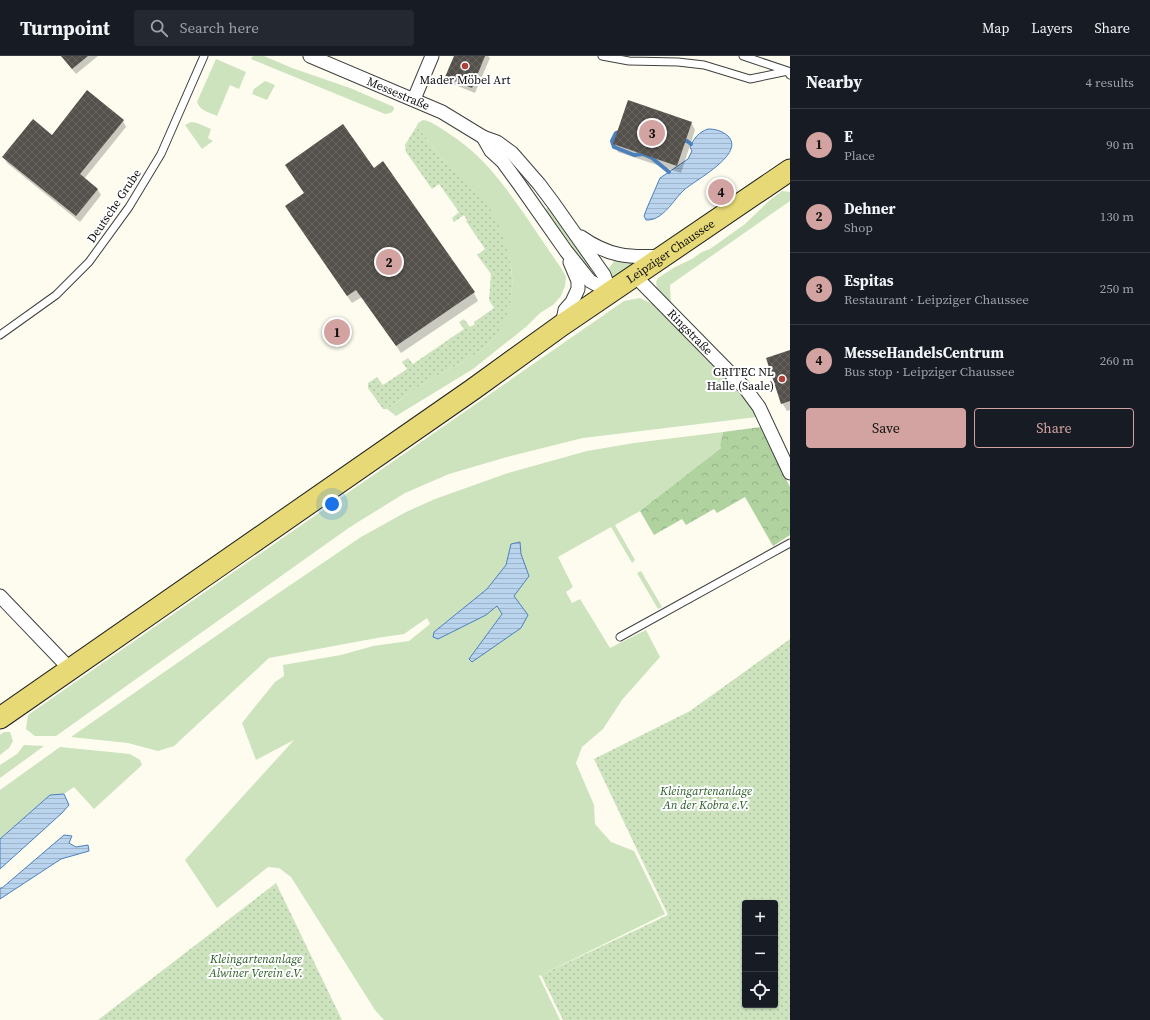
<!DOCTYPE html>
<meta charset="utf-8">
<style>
:root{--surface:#171b24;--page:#242831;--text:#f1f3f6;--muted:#9ea1a6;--line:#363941;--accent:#d2a3a0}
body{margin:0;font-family:"Source Serif 4",serif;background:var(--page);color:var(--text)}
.controls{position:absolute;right:12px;bottom:12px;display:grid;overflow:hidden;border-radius:4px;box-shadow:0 1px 3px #0004}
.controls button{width:36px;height:36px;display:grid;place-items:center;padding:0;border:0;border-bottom:1px solid var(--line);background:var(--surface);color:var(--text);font:20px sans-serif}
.you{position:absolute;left:332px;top:448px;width:14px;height:14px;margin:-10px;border:3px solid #fff;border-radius:50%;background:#1a73e8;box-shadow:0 0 0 6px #1a73e833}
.badge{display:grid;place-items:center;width:26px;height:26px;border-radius:50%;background:var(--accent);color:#111;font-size:13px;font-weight:700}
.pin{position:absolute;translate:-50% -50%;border:2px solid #fff;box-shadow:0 1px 4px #0006}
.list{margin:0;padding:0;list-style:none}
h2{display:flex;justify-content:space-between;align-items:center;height:52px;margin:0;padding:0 16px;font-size:17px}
h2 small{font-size:13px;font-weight:400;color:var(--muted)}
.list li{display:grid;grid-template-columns:26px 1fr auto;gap:12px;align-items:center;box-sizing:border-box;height:72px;padding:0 16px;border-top:1px solid var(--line)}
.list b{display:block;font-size:15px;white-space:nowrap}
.list p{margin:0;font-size:13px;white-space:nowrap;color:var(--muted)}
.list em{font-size:13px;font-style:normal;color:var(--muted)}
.actions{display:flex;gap:8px;padding:12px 16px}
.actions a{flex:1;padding:9px 0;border:1px solid var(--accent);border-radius:4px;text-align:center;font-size:14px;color:var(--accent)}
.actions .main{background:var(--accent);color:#111}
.icon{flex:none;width:22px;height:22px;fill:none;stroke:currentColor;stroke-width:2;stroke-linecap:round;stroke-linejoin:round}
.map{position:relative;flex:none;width:790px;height:964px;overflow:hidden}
header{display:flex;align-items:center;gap:24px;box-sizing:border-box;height:56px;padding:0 20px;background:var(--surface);border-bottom:1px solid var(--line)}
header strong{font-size:19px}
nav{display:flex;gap:22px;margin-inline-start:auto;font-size:14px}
.search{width:280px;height:36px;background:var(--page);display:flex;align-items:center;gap:10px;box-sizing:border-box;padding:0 14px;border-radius:4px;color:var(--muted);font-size:15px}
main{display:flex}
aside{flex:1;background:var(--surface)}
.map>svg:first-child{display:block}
.grass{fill:#cce3bd;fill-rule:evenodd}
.forest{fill:url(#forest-crowns)}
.park{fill:url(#park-dots);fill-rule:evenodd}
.water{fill:url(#water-rules);stroke:#4b80bc}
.shadow{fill:#0003}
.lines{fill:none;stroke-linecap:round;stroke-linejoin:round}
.stream{stroke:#4b80bc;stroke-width:4}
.building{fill:url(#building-cross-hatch)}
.service-casing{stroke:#404040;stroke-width:9}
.minor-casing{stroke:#404040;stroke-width:15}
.primary-casing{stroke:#1e1e1e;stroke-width:23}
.service{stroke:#fff;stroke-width:7}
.minor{stroke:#fff;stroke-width:13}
.primary{stroke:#e7da76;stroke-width:21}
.poi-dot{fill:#ab4137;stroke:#fff;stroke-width:1.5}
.labels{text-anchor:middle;stroke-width:4;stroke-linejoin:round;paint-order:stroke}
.poi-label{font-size:12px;fill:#0d0d0d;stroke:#fff}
.street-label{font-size:12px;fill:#0d0d0d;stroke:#fff}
.park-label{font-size:12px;font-style:italic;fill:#2a5c26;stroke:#fff}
</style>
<header>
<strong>Turnpoint</strong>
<div class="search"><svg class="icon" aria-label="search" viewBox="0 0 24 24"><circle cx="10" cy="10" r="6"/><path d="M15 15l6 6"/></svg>Search here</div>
<nav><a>Map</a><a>Layers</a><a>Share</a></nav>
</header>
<main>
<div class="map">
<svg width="790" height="964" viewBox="0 0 790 964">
<defs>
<pattern id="forest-crowns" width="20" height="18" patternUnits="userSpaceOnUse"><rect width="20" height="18" fill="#afd29f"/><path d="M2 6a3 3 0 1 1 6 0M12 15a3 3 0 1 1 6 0" fill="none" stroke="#95b388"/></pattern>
<pattern id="park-dots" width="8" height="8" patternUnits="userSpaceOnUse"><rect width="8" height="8" fill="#cce3bd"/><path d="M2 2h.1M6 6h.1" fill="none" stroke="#aec2a1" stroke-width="1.8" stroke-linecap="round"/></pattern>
<pattern id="water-rules" width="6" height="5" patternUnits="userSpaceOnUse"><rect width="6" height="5" fill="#bad4ee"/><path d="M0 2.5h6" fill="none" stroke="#9fb5cb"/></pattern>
<pattern id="building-cross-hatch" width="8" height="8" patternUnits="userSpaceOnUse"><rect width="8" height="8" fill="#54504b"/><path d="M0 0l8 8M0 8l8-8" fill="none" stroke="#686460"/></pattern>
</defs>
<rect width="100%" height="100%" fill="#fdfcef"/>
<path class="grass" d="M253,0H264L292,12L350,32L394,51C394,57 390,57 385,58L251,3Z
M216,3L246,16L239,33L230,29L217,60C209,56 200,55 197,46Z
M265,25L275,29L267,44L252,38L254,33Z
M423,64C431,65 439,71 445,75C481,97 501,125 525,159C537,177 550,196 563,215L566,221L565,230L561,240L553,249L540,257L527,270L473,313L396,360L387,353C403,342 418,330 435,321C455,309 478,301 493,283C500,274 505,263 508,253C520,215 505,179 484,148C479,141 475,134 470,128C463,120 453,114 445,106C434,95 428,81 416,71L418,67Z
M191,66L197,67L211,73L208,82L213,85L202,93L185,69Z
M782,135L790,136V145L670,229L671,250L657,233L656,226L658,222L675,211L692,203L702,196L710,193L745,168L770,144Z
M549,151L591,211L587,214L546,154L547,152Z
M614,204L632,205L634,208L612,222L607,214L613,207Z
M640,242L653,248L729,324L746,342L757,361L583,382L507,401L449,418L405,437L350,471L56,680H35L26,673L28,659L624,245Z
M723,376L720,389L721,392L640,455L615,469L635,504L632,507L611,471L558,501L573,531L566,536L572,547L580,543L610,592L646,574L660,601L622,644L603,673L582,691L576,707L594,749L595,768L611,786L634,795L665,858L539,920L560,964H384L375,954L291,821L279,812L268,811L217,852L185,804L294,684L256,704L242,667L275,626L284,620L283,609L341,599L373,590L409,585L430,568L427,562L404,578L377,582L269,602L174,690L158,695L128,687L71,681L239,564L361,481L406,456L435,443L508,417L587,395L634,387ZM511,488L521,498L529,520L514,540L471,606L470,603L502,557L497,550L433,581L434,576L487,533L506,509Z
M641,515L662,551L658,553L637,517Z
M4,676H10L13,685L9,692L0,699V679Z
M24,689L44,690L0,722V709L17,698Z
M60,691L130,698L140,704L142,709L94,753L74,731L64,738L50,739L0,783V734Z"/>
<path class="forest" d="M761,371L790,431V479L773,490L745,441L717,457L714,453L686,469L682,463L654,479L640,455L721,392L720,389L723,376Z"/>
<path class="park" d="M416,71C428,81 434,95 445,106C455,116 468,123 477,134C509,175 529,238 493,283C478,301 455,309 435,321C418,330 403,342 387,353H383L368,332V327L377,321L383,329L407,313L402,306L408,302L413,308L464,273L459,266L464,263L470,271L475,268L474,266L494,252L489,244L491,218L477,199L485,193L466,165L467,164L464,159L454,166L452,162L459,156L439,128L432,133L406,96L405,89Z
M790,583V964H563L541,919L668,859L594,703L690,655ZM745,847H775V949H745Z
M276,827L342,964H98Z"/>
<path class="water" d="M708,73C716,73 722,75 728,80C746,98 695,124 684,134C673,144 663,165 646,164L644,160L647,152L660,122L685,105L688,103L692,95L690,91C694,82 699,76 708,73Z
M520,486L521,498L529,520L514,540L528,559L521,572L472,606L469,603L502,558L497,550L486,559L438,583L433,581L434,576L487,533L506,509L511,488Z
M64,738L69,749L62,757L0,813V783L50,739Z
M64,779L72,780L69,787L76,791L88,789L89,795L61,803L0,843V832H2Z"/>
<path class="shadow" d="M61,0H98L76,18Z
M455,0H488L490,2L475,37L450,27L446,21Z
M123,65L126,71L84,123L98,134L101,139L80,166L7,107L4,101L52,80Z
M691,66L695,74L681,117L618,96L614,88Z
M374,113L474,237L478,245L401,297L362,241L352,247L290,158Z
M790,295V354L787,355L782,347Z"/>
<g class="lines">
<path class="stream" d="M621,75L616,77L612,85L614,91L634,99L643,98L652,102L669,116
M680,84L687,85L691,88"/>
</g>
<path class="building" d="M61,0H88L72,13Z
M454,0H485L472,32L445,21Z
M87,34L124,64L80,118L98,133L76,160L2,101L33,63L52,79Z
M628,44L692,66L677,110L613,88Z
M343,68L374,112L383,105L475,236L396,290L356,234L347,240L285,150L304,137L285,109Z
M790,294V345L781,348L766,302Z"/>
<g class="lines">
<g class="service-casing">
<path id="service" d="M602,0L629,5L678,6L704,9L750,23L788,15L790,19
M743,0L788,15
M0,279L56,239L89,206L129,151L161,98L204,0
M620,581L790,487"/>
</g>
<g class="minor-casing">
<g id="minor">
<path id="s1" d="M310,0L442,56L483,81L497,86L512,97L539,128L554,148L604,219L610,236"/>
<path d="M414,43L432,0"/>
<path d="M483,81L491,95L503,106L519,128L566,195L590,225L610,236"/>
<path d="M581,181C608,200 628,202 661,200"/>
<path id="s2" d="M634,219L745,332L759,351L790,417"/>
<path d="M562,269L565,254L572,246L578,233V225L570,206"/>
<path d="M0,540L70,613"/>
</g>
</g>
<g class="primary-casing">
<g id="primary">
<path id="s3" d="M0,662L472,334L562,269L790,114"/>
</g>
</g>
<use href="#service" class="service"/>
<use href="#minor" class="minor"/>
<use href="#primary" class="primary"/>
</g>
<g class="poi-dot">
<circle cx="465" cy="10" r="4"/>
<circle cx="782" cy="323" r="4"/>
</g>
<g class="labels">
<g class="poi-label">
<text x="465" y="28">Mader Möbel Art</text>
<text x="774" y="320" text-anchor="end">GRITEC NL<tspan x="774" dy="14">Halle (Saale)</tspan></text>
</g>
<g class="street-label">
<text dy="4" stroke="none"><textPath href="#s1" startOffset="96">Messestraße</textPath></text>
<text transform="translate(114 150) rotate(-56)" y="4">Deutsche Grube</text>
<text dy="4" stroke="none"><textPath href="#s3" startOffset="817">Leipziger Chaussee</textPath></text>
<text dy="4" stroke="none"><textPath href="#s2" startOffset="80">Ringstraße</textPath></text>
</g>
<g class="park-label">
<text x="706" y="739">Kleingartenanlage<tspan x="706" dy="14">An der Kobra e.V.</tspan></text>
<text x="256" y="907">Kleingartenanlage<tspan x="256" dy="14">Alwiner Verein e.V.</tspan></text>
</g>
</g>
</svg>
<div class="controls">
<button>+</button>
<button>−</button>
<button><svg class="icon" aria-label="locate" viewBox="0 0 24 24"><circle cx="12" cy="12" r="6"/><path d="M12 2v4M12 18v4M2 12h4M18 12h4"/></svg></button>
</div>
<div class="you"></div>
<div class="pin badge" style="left:337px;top:276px">1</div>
<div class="pin badge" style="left:389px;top:206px">2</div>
<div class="pin badge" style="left:652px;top:77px">3</div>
<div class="pin badge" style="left:721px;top:136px">4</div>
</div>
<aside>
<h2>Nearby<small>4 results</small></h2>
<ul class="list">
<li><span class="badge">1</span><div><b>E</b><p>Place</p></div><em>90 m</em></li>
<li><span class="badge">2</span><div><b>Dehner</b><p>Shop</p></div><em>130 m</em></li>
<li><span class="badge">3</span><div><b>Espitas</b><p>Restaurant · Leipziger Chaussee</p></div><em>250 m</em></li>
<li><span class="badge">4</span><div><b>MesseHandelsCentrum</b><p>Bus stop · Leipziger Chaussee</p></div><em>260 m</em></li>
</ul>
<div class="actions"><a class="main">Save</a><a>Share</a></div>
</aside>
</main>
